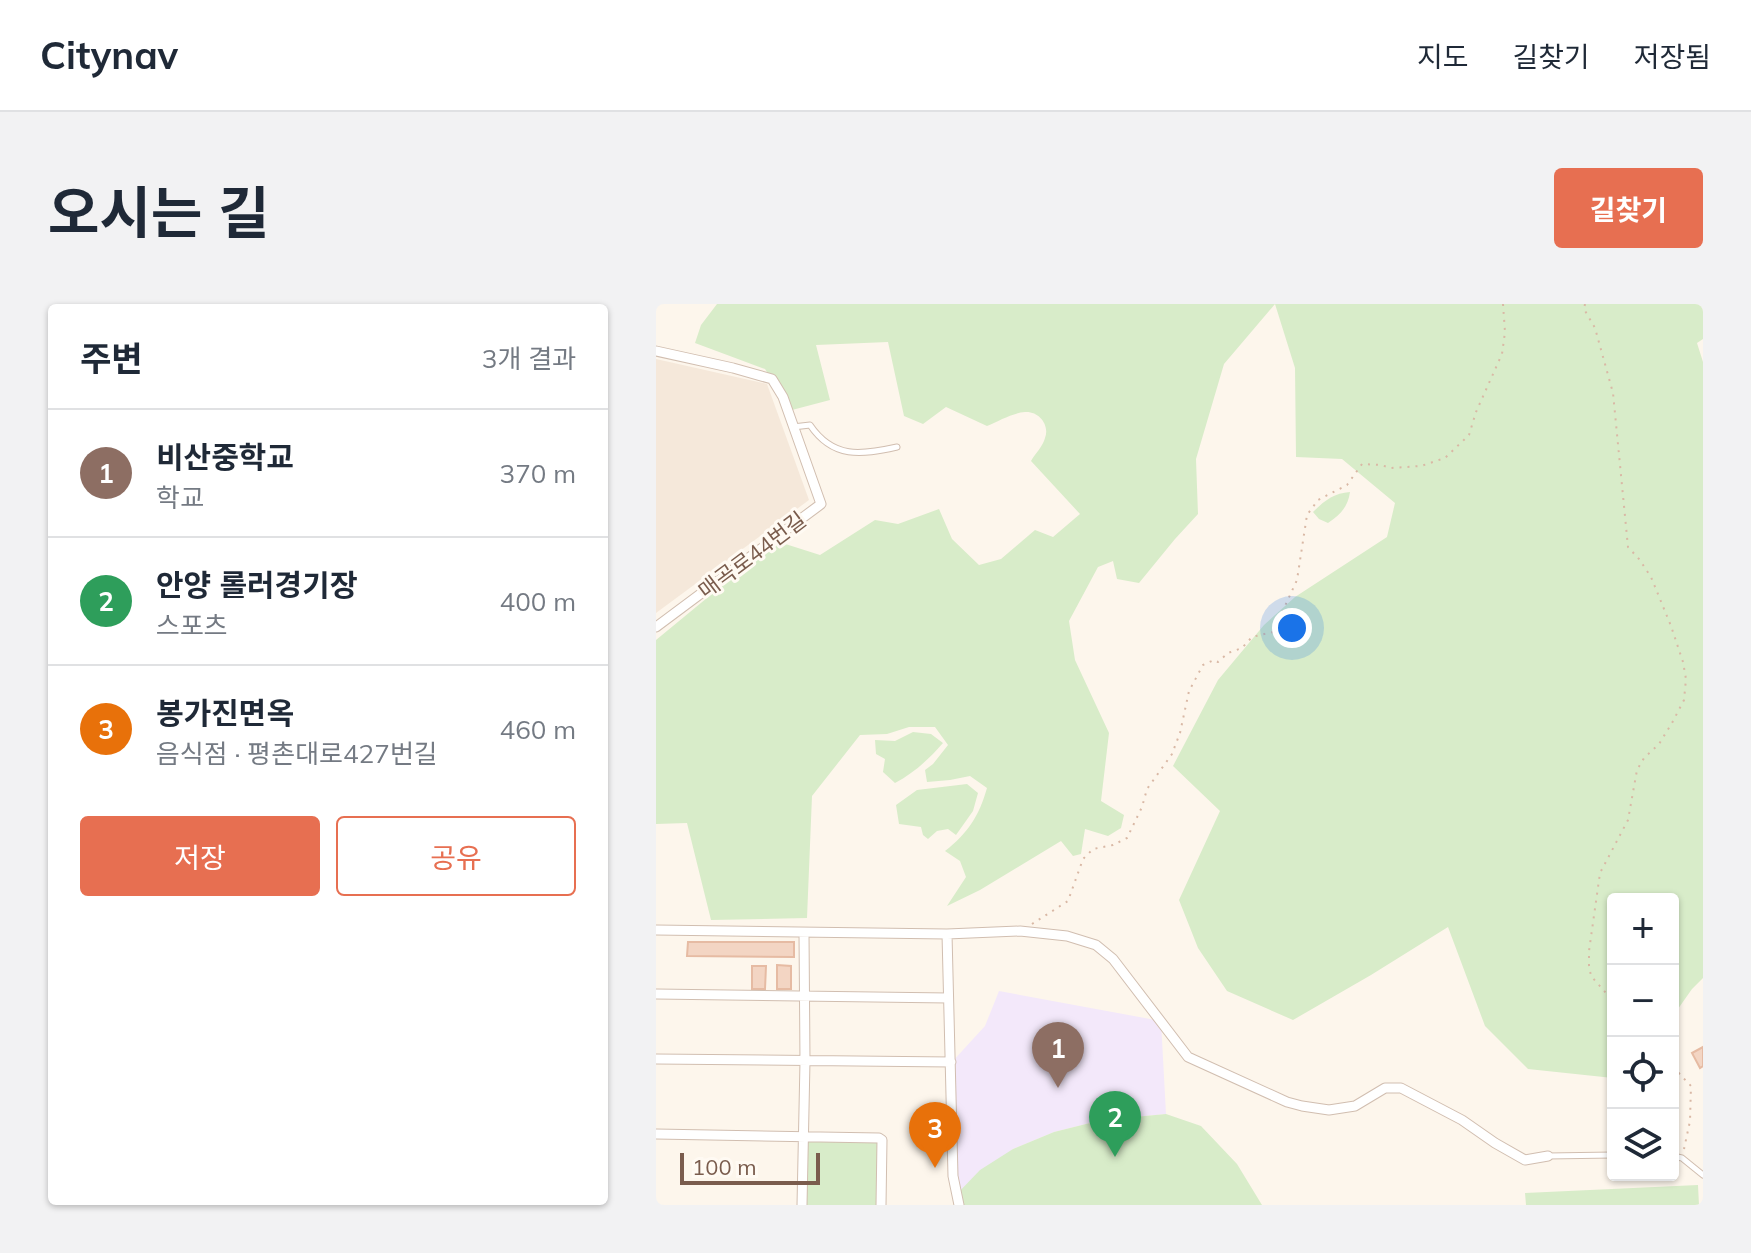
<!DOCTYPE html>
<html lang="ko">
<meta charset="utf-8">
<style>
:root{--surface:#fff;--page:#f2f2f3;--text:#1f2937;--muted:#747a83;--line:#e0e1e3;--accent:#e76f51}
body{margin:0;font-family:Mulish,"Noto Sans KR",sans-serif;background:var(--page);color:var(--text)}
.controls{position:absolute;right:24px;bottom:24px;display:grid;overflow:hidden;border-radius:8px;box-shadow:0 2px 6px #0004}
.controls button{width:72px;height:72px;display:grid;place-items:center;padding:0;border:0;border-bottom:2px solid var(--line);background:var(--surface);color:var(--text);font:40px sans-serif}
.scale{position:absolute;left:24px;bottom:20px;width:140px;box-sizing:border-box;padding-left:8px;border:4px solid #7a5c4d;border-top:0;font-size:22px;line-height:28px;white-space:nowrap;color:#7a5c4d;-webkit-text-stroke:6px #fffaf3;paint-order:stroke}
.you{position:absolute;left:636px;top:324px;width:28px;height:28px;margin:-20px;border:6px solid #fff;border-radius:50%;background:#1a73e8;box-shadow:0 0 0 12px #1a73e833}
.badge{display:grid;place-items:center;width:52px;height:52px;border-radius:50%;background:var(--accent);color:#fff;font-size:26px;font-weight:700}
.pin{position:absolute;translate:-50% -66px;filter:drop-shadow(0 2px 4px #0008)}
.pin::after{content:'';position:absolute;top:42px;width:28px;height:24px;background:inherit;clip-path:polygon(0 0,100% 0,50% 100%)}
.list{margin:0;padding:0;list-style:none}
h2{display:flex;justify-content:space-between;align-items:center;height:104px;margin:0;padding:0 32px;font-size:34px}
h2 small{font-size:26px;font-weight:400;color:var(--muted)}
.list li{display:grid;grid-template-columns:52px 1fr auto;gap:24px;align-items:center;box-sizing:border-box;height:128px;padding:0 32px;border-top:2px solid var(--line)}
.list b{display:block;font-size:30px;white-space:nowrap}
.list p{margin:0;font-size:26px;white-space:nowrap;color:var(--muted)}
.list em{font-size:26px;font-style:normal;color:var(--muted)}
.actions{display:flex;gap:16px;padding:24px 32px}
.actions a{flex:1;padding:18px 0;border:2px solid var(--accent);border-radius:8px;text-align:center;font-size:28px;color:var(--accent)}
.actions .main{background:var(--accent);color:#fff}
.icon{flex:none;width:44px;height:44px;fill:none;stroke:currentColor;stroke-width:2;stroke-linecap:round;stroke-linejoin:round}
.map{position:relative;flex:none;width:1047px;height:901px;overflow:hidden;border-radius:8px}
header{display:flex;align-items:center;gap:48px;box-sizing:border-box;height:112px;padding:0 40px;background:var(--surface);border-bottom:2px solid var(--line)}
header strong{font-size:38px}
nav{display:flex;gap:44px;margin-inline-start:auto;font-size:28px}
.intro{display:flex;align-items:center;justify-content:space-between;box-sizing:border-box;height:192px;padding:0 48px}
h1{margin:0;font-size:56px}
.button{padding:20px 36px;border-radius:8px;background:var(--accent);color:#fff;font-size:28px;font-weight:700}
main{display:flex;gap:48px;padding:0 48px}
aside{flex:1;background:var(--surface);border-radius:8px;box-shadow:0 2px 6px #0004}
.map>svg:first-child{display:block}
.residential{fill:#f5e8da}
.education{fill:#f3e8fa}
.green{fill:#d8ecc9}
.building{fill:#f3d5c3;stroke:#e6bba3;stroke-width:2}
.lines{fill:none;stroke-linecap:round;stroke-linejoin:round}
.service-casing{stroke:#d1beb0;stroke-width:7}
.minor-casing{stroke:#d1beb0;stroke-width:11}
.path{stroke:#d9b8a5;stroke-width:2;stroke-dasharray:2 6;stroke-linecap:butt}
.service{stroke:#fff;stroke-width:5}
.minor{stroke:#fff;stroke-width:9}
.labels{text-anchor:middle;stroke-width:6;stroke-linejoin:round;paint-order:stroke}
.street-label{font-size:22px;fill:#7a5c4d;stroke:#fffaf3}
</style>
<header>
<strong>Citynav</strong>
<nav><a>지도</a><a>길찾기</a><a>저장됨</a></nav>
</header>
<div class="intro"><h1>오시는 길</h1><a class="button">길찾기</a></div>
<main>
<aside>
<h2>주변<small>3개 결과</small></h2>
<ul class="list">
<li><span class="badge" style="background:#8d6e63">1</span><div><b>비산중학교</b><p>학교</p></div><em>370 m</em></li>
<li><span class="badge" style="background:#2e9e5b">2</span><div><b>안양 롤러경기장</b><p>스포츠</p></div><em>400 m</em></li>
<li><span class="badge" style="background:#e8710a">3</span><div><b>봉가진면옥</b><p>음식점 · 평촌대로427번길</p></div><em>460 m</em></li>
</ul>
<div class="actions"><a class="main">저장</a><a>공유</a></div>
</aside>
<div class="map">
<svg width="1047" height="901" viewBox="0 0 1047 901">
<rect width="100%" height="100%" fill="#fdf6ec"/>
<path class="residential" d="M0,55L111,80L153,196L0,309Z"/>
<path class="education" d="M343,687L505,717L510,810L446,816L398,828L357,845L299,891L295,759L329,722Z"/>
<path class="green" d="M61,0H1047V35L1041,39L1047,58V674L1036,685L1017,712V595H957V774L872,765L829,722L792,623L715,671L637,716L571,687L542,644L523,596L564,507L517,462L562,376L608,321L639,293L731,233L739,199L686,155L640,153L639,64L619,0L568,60L540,155L542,210L519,235L483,279L461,275L457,257L442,263L413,317L419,356L453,429L445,497L468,511L465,524L452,532L429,525L425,550L417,552L405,537L324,586L291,602L310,573L304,557L289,547C312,529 323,512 331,484L314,472L294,476L271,478L269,466L277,460L292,441L279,423H253L231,430L204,431L156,492L151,614L55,616L31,519L0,520V336L120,237L164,251L219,216L242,220L283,205L296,235L323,261L345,255L379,226L397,233L424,210L375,157C379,150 387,142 389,134C394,121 383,107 369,108C356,109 343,117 331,122L290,103L267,120L248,112L232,38L160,41L174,96L136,106L109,65L39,39L45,21Z
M694,188C692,203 684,211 672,219L663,215L657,208C668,197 678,189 694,188Z
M257,428L275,430L287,439C273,455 258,469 239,479L227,468L229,455L220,450L219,436L239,437Z
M311,480L322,489L317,507L300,531L292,525L281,527L272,535L267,531L265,523L243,520L240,501L261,486Z
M510,810L545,822L581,860L606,901H302L299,892L324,866L357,845L398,828L446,816Z
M150,835L222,837L221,901H149Z
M1042,881L1043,901H870L869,889Z"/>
<path class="building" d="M32,638H138V653L31,652Z
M121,661L135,662V685H121Z
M96,662H110L109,685H96Z
M1047,743V762L1044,764L1036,749Z"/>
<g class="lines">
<g class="service-casing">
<path id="service" d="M137,123L154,121C177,155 205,151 241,143
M892,852L957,851
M1017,852L1026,854L1047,871"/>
</g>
<g class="minor-casing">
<path id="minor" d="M0,47L77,64L116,75L127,93L165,200L0,323
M0,626L291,630L364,627L411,632L440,641L457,655L532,753L631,798L646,802L673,806L699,802L729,784H745L806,816L839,839L869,856L892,852
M291,630L297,872L303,901
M0,690L292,694
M0,755L295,758
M0,830L223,834L226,836L225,901
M146,901L149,757L148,629"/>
</g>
<path class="path" d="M929,0L928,5L939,24L957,89L972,243L983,255L995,273L1015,322L1027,358L1030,375L1028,396L1016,419L1003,440L988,454L981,466L972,516L944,569L933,647V662L935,672L957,697
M376,620L412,597L427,555L437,545L457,541L471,534L486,503L491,485L516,450L519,442L524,429L533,387L547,361L558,356L562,358L572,349L586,344L596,333L617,328L641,276L651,211L662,196L691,181L706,160L725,161L735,164L765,162L789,154L813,131L820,108L846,50L849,28L847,0
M1017,763L1035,782L1034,817L1028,845"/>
<use href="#service" class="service"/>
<use href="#minor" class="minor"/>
</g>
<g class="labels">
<g class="street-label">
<text transform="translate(96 251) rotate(-37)" y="8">매곡로44번길</text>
</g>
</g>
</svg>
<div class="controls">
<button>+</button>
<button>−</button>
<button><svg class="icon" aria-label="locate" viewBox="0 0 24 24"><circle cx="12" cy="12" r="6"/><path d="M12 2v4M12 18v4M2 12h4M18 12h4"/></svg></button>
<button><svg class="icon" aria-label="layers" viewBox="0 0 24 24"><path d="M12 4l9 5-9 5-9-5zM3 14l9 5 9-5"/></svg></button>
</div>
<div class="scale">100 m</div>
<div class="you"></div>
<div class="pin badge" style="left:402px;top:784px;background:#8d6e63">1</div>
<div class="pin badge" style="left:459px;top:853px;background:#2e9e5b">2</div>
<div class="pin badge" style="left:279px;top:864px;background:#e8710a">3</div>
</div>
</main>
